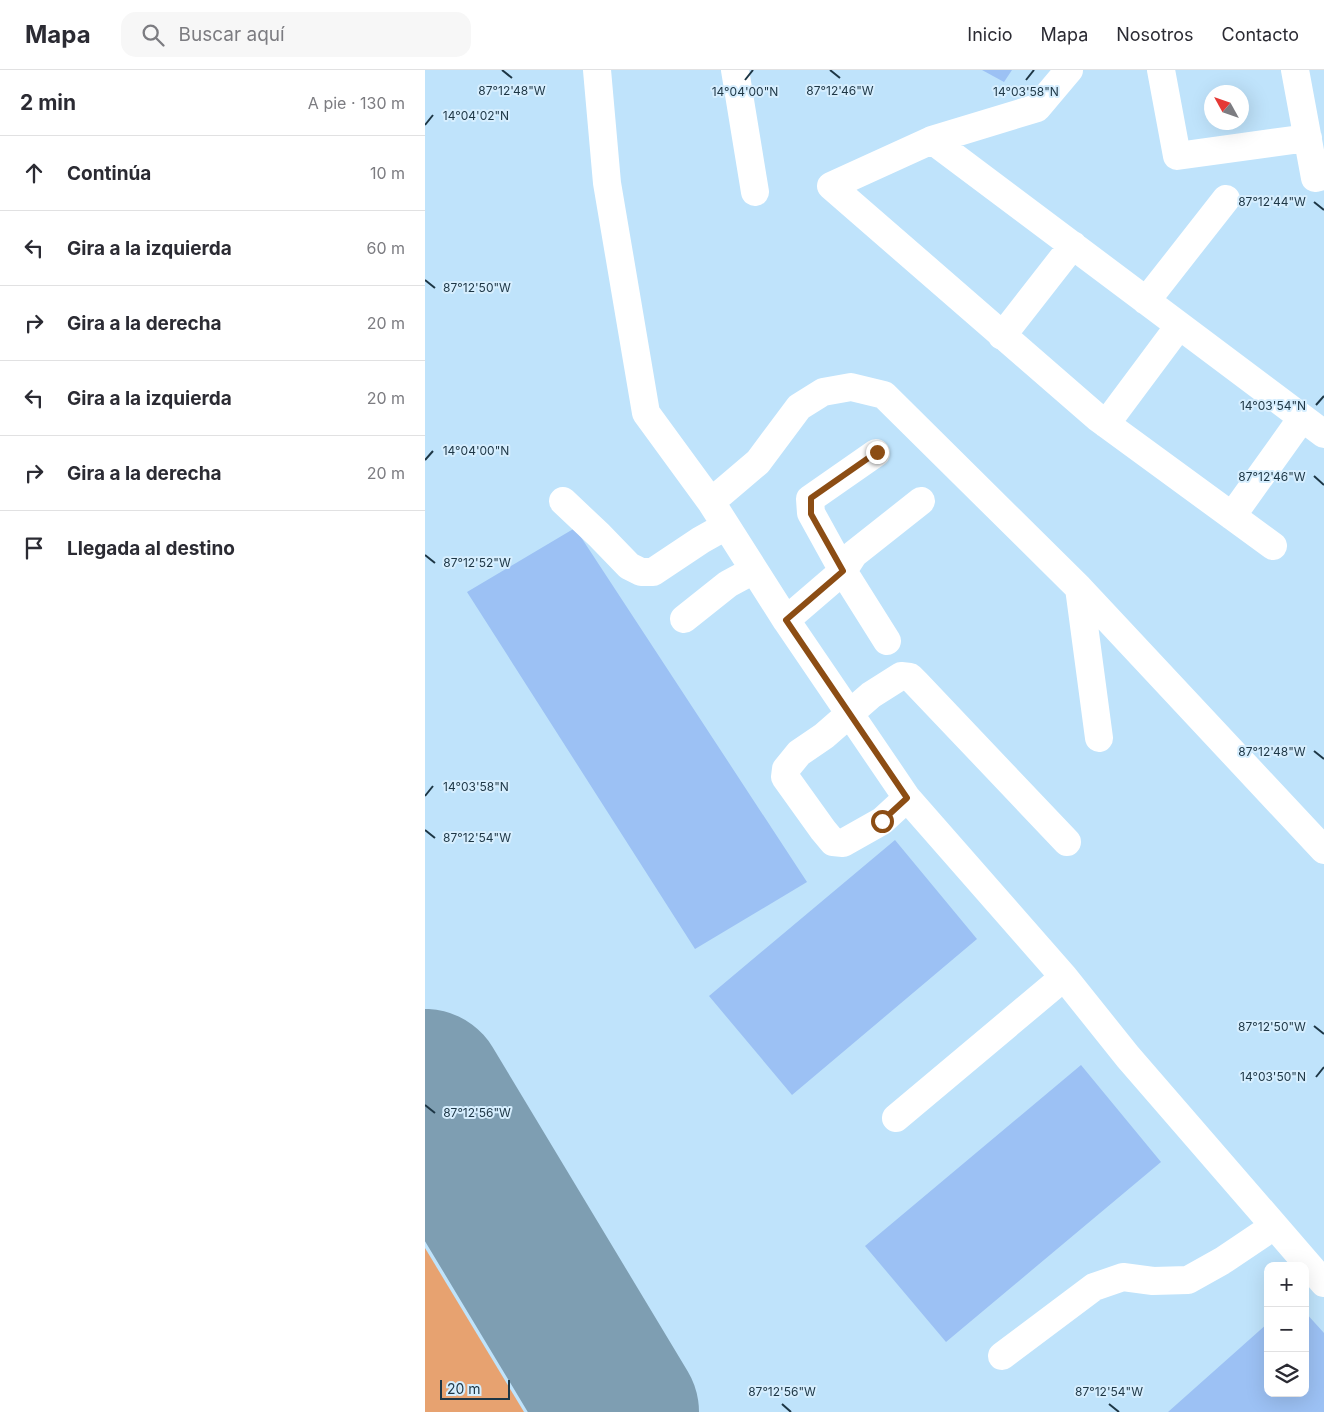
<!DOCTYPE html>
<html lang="es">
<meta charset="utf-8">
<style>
:root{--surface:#fff;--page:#f7f7f7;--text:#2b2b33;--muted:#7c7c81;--line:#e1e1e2}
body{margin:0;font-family:Inter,sans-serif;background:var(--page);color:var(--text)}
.controls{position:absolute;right:15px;bottom:15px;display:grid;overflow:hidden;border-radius:10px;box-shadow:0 5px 20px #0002}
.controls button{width:45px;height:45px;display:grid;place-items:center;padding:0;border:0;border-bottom:1px solid var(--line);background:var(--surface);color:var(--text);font:25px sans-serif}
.compass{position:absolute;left:779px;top:15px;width:45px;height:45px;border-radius:50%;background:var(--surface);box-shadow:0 5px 20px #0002;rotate:310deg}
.scale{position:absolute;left:15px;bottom:12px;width:70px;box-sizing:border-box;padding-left:5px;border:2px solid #1d3645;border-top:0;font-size:14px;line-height:18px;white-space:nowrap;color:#1d3645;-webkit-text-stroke:4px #d6eefe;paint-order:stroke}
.stop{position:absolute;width:15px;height:15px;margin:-11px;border:4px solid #8c4d14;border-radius:50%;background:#fff}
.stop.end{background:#8c4d14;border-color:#fff;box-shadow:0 1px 5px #0008}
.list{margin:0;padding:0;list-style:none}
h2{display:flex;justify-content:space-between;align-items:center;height:65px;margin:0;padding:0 20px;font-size:21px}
h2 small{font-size:16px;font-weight:400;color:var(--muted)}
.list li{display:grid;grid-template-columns:32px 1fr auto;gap:15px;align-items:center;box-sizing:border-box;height:75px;padding:0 20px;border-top:1px solid var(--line)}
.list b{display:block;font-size:19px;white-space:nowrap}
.list em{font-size:16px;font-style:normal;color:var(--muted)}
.icon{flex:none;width:28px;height:28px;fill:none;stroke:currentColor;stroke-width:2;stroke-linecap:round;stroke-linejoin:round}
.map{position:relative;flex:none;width:899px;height:1342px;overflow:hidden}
header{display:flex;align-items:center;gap:30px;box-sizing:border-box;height:70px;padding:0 25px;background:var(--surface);border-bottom:1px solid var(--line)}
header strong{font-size:24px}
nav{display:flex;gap:28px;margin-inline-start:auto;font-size:18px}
.search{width:350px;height:45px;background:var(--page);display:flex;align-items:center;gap:12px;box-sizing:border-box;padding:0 18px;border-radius:15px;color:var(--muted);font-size:19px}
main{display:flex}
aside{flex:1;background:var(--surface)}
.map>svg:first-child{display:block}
.green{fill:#e7a270}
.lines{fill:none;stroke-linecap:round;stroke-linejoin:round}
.taxiway{stroke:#7e9eb2;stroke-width:64}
.runway{stroke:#7e9eb2;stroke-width:158}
.building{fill:#9cc1f4}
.minor{stroke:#fff;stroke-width:28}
.route{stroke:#8c4d14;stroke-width:6}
.ticks{fill:none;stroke:#1d3645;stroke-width:2}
.ticks-label{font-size:12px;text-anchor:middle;fill:#1d3645;stroke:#d6eefe;stroke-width:4;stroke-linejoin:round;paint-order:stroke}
</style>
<header>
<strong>Mapa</strong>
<div class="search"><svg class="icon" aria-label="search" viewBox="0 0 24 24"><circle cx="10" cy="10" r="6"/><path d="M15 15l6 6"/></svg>Buscar aquí</div>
<nav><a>Inicio</a><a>Mapa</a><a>Nosotros</a><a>Contacto</a></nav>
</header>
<main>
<aside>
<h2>2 min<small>A pie · 130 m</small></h2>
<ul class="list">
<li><svg class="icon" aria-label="ahead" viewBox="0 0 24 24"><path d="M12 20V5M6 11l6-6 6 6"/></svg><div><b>Continúa</b></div><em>10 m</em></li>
<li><svg class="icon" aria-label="left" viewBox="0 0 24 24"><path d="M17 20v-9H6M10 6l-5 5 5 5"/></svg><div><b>Gira a la izquierda</b></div><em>60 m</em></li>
<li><svg class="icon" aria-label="right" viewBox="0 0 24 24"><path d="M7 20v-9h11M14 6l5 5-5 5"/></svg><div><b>Gira a la derecha</b></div><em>20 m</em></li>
<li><svg class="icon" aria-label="left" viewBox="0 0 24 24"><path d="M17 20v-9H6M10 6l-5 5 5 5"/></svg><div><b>Gira a la izquierda</b></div><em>20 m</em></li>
<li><svg class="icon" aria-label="right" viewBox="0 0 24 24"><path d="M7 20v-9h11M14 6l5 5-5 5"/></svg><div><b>Gira a la derecha</b></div><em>20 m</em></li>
<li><svg class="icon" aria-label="arrive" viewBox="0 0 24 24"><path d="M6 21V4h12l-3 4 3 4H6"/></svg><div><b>Llegada al destino</b></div></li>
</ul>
</aside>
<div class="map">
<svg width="899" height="1342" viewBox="0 0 899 1342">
<rect width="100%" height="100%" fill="#bfe3fb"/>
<path class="green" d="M0,1178L99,1342H0Z"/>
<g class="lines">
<path class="taxiway" d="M0,1042L21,1053"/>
<path class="runway" d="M0,1018L195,1342"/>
</g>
<path class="building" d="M557,0H587L579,12Z
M150,458L382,812L270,879L42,522Z
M470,770L552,869L367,1025L284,926Z
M656,995L736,1092L521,1272L440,1176Z
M880,1242L899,1263V1342H743L843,1253V1323H880Z"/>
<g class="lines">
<path class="minor" d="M172,0L182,113L221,343L286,432L361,550L482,728L639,907L703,987L899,1213
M310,0L330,122
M644,0L612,38L507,70L899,364
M736,0L752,86L883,68
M870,0L890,108L899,106
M507,70L406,116L673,348L848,476
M721,231L801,129
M577,266L648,175
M681,354L754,256
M138,431L174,465L204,496L216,502H228L276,470L301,456
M286,432L333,392L374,337L398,322L426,317L459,325L654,518L899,780
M807,446L877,348
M654,518L674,668
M259,549L303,514L329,500
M361,550L418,501L386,443L385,429L451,383
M462,571L418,501L429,484L496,431
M482,728L457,751L418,773L408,772L398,760L360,707L361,699L374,683L399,666L446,625L476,606L485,607L491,613L642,772
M471,1048L639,907
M577,1286L669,1217L698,1207L728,1211L763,1210L797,1191L849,1156"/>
</g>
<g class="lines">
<path class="route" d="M452,382L386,428V444L418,501L361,550L482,728L457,751"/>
</g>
<path class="ticks" d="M77,0L87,8M405,0L415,8M320,10L328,0M601,10L609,0M0,55L8,45M889,132L899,140M0,210L10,218M891,335L899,326M0,390L8,381M889,406L899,415M0,485L10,493M889,681L899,689M0,726L8,716M0,760L10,768M889,956L899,964M891,1007L899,997M0,1035L10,1043M357,1334L366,1342M684,1334L694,1342"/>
<g class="ticks-label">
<text x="87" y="25">87°12'48"W</text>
<text x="415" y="25">87°12'46"W</text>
<text x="320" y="26">14°04'00"N</text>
<text x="601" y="26">14°03'58"N</text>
<text x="51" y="50">14°04'02"N</text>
<text x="847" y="136">87°12'44"W</text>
<text x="52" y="222">87°12'50"W</text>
<text x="848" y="340">14°03'54"N</text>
<text x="51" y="385">14°04'00"N</text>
<text x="847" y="411">87°12'46"W</text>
<text x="52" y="497">87°12'52"W</text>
<text x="847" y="686">87°12'48"W</text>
<text x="51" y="721">14°03'58"N</text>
<text x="52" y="772">87°12'54"W</text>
<text x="847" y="961">87°12'50"W</text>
<text x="848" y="1011">14°03'50"N</text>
<text x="52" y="1047">87°12'56"W</text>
<text x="357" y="1326">87°12'56"W</text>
<text x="684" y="1326">87°12'54"W</text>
</g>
</svg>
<div class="controls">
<button>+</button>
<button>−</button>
<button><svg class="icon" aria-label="layers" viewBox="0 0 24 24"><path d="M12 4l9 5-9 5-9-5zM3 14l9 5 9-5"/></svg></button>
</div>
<svg class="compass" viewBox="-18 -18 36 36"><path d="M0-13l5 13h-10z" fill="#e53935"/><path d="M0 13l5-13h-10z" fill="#7c7c81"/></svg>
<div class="scale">20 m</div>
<div class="stop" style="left:457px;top:751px"></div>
<div class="stop end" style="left:452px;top:382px"></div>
</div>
</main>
